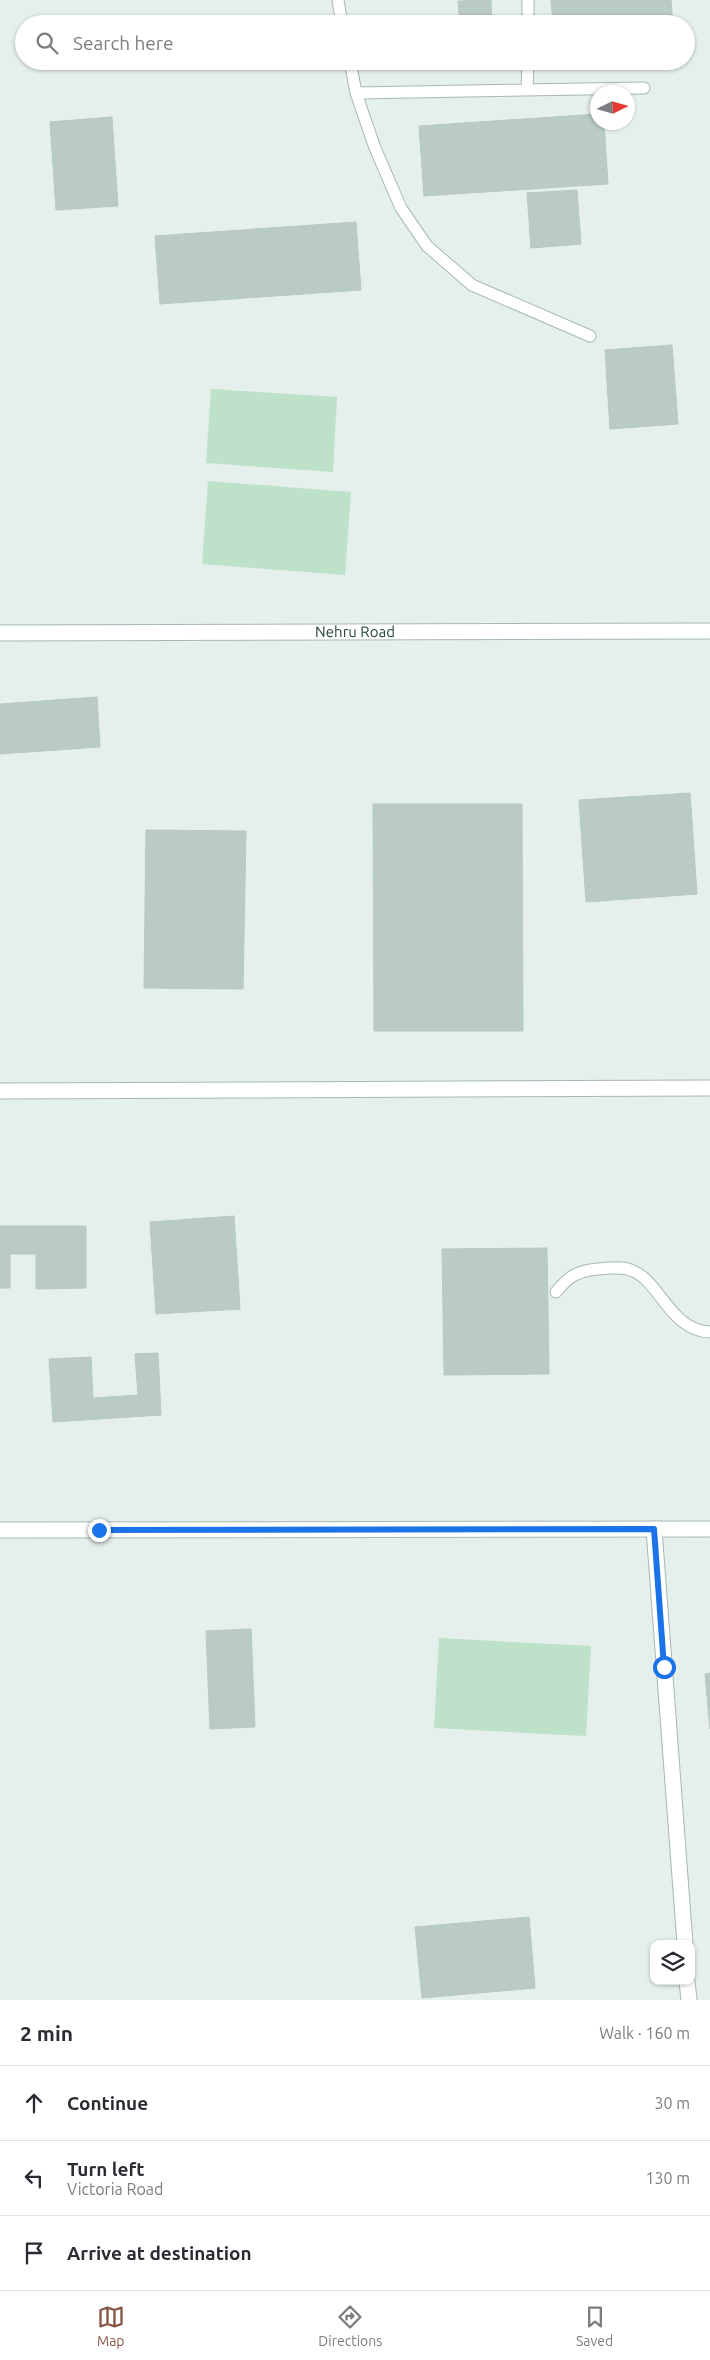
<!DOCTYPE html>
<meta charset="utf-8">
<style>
:root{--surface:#fff;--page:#f7f7f7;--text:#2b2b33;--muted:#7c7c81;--line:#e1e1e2;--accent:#854}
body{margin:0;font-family:Ubuntu,sans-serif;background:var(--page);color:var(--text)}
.controls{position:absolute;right:15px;bottom:15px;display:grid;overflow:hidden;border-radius:10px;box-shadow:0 1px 4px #0004}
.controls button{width:45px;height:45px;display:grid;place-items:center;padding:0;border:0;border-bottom:1px solid var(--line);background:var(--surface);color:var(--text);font:25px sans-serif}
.compass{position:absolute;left:590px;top:85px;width:45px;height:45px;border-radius:50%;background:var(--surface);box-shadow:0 1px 4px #0004;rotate:85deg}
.stop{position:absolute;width:15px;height:15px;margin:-11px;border:4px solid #1a73e8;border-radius:50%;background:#fff}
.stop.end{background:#1a73e8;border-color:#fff;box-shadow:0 1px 5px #0008}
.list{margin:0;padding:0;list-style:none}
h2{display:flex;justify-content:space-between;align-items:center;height:65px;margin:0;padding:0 20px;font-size:21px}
h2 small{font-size:16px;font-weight:400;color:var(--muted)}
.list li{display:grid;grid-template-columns:32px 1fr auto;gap:15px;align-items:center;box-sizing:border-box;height:75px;padding:0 20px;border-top:1px solid var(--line)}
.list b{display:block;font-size:19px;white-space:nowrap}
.list p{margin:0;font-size:16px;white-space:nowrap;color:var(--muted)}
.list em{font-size:16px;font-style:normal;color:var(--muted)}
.icon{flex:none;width:28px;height:28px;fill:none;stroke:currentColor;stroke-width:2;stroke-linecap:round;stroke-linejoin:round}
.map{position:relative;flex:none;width:710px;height:2000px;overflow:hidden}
.search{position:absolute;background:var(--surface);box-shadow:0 1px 4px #0004;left:15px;right:15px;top:15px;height:55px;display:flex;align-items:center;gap:12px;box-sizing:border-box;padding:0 18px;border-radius:28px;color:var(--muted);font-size:19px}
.sheet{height:290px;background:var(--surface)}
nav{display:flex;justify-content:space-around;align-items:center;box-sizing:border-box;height:70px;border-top:1px solid var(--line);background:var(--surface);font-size:14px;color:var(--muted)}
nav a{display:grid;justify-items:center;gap:2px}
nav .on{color:var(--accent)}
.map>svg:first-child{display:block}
.green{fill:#bde1c9}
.building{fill:#bacac4;stroke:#b7c9c3}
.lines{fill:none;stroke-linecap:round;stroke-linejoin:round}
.lane-casing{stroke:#a7b8b3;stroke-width:13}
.street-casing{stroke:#a7b8b3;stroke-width:17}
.lane{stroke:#fff;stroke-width:11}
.street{stroke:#fff;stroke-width:15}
.route{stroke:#1a73e8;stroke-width:6}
.labels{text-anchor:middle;stroke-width:5;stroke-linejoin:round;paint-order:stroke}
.street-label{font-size:15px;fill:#23423c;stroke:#f6fbf9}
</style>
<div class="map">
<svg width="710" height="2000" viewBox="0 0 710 2000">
<rect width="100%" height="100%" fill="#e5efeb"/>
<path class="green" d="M211,389L337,397L333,472L206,463Z
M208,481L351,492L345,575L202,564Z
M439,1638L591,1646L586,1736L434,1728Z"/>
<path class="building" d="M491,0L492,24H460L458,1Z
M551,0H671L673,24H553Z
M598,114V122H604L608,184L424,196L419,126Z
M112,117L118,206L56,210L50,122Z
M577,190L581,244L531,248L527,193Z
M356,222L361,290L160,304L155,236Z
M672,345L678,424L610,429L605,350Z
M97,697L100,747L0,754V704Z
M690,793L697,894L586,902L579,800Z
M373,804H522L523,1031H374Z
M146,830L246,831L243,989L144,988Z
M234,1216L240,1309L156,1314L150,1222Z
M0,1226H86V1288L36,1289V1254H10V1288H0Z
M547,1248L549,1374L444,1375L442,1249Z
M158,1353L161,1415L53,1422L49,1359L91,1357L93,1398L138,1395L135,1354Z
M251,1629L255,1727L210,1729L206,1631Z
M710,1673V1729L705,1674Z
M529,1917L535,1988L422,1998L415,1927Z"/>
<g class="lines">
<g class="lane-casing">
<path id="lane" d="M338,0L342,24
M528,24V0
M350,61L356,93L375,148L401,208L427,246L472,285L590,336
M527,90L528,61
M356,93L644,88
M556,1292C569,1276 577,1271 598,1269C609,1268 623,1266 633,1271C660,1282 671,1331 710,1332"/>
</g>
<g class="street-casing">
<g id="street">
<path id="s1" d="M0,633L710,631"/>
<path d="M0,1091L710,1088"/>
<path d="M654,1529L685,1944"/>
<path d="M0,1530L710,1529"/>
<path d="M687,1981L689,2000"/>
</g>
</g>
<use href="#lane" class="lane"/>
<use href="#street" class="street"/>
</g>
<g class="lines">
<path class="route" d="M99,1530L654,1529L664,1667"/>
</g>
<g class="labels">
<g class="street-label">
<text dy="5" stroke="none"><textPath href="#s1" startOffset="355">Nehru Road</textPath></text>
</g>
</g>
</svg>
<div class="controls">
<button><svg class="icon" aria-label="layers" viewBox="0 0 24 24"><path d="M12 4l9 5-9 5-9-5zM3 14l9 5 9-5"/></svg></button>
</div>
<svg class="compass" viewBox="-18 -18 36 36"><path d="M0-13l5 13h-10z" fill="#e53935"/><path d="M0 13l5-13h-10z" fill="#7c7c81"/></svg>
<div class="stop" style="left:664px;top:1667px"></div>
<div class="stop end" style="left:99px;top:1530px"></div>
<div class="search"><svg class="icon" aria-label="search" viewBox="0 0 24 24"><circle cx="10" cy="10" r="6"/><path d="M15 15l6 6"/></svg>Search here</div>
</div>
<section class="sheet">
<h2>2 min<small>Walk · 160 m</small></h2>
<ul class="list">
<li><svg class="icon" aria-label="ahead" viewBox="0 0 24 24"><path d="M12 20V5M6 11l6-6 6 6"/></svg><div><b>Continue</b></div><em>30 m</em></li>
<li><svg class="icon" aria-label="left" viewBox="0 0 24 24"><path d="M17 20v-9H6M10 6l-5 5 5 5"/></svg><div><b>Turn left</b><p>Victoria Road</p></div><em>130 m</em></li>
<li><svg class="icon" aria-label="arrive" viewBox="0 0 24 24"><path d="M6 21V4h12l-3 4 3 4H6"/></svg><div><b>Arrive at destination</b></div></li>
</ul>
</section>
<nav>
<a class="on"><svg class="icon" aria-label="map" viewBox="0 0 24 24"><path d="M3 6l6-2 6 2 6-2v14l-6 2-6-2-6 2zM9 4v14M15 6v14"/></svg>Map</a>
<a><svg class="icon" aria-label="directions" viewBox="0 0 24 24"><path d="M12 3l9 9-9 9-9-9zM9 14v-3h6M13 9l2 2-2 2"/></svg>Directions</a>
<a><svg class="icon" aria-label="saved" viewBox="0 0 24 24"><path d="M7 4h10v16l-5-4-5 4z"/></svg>Saved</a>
</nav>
